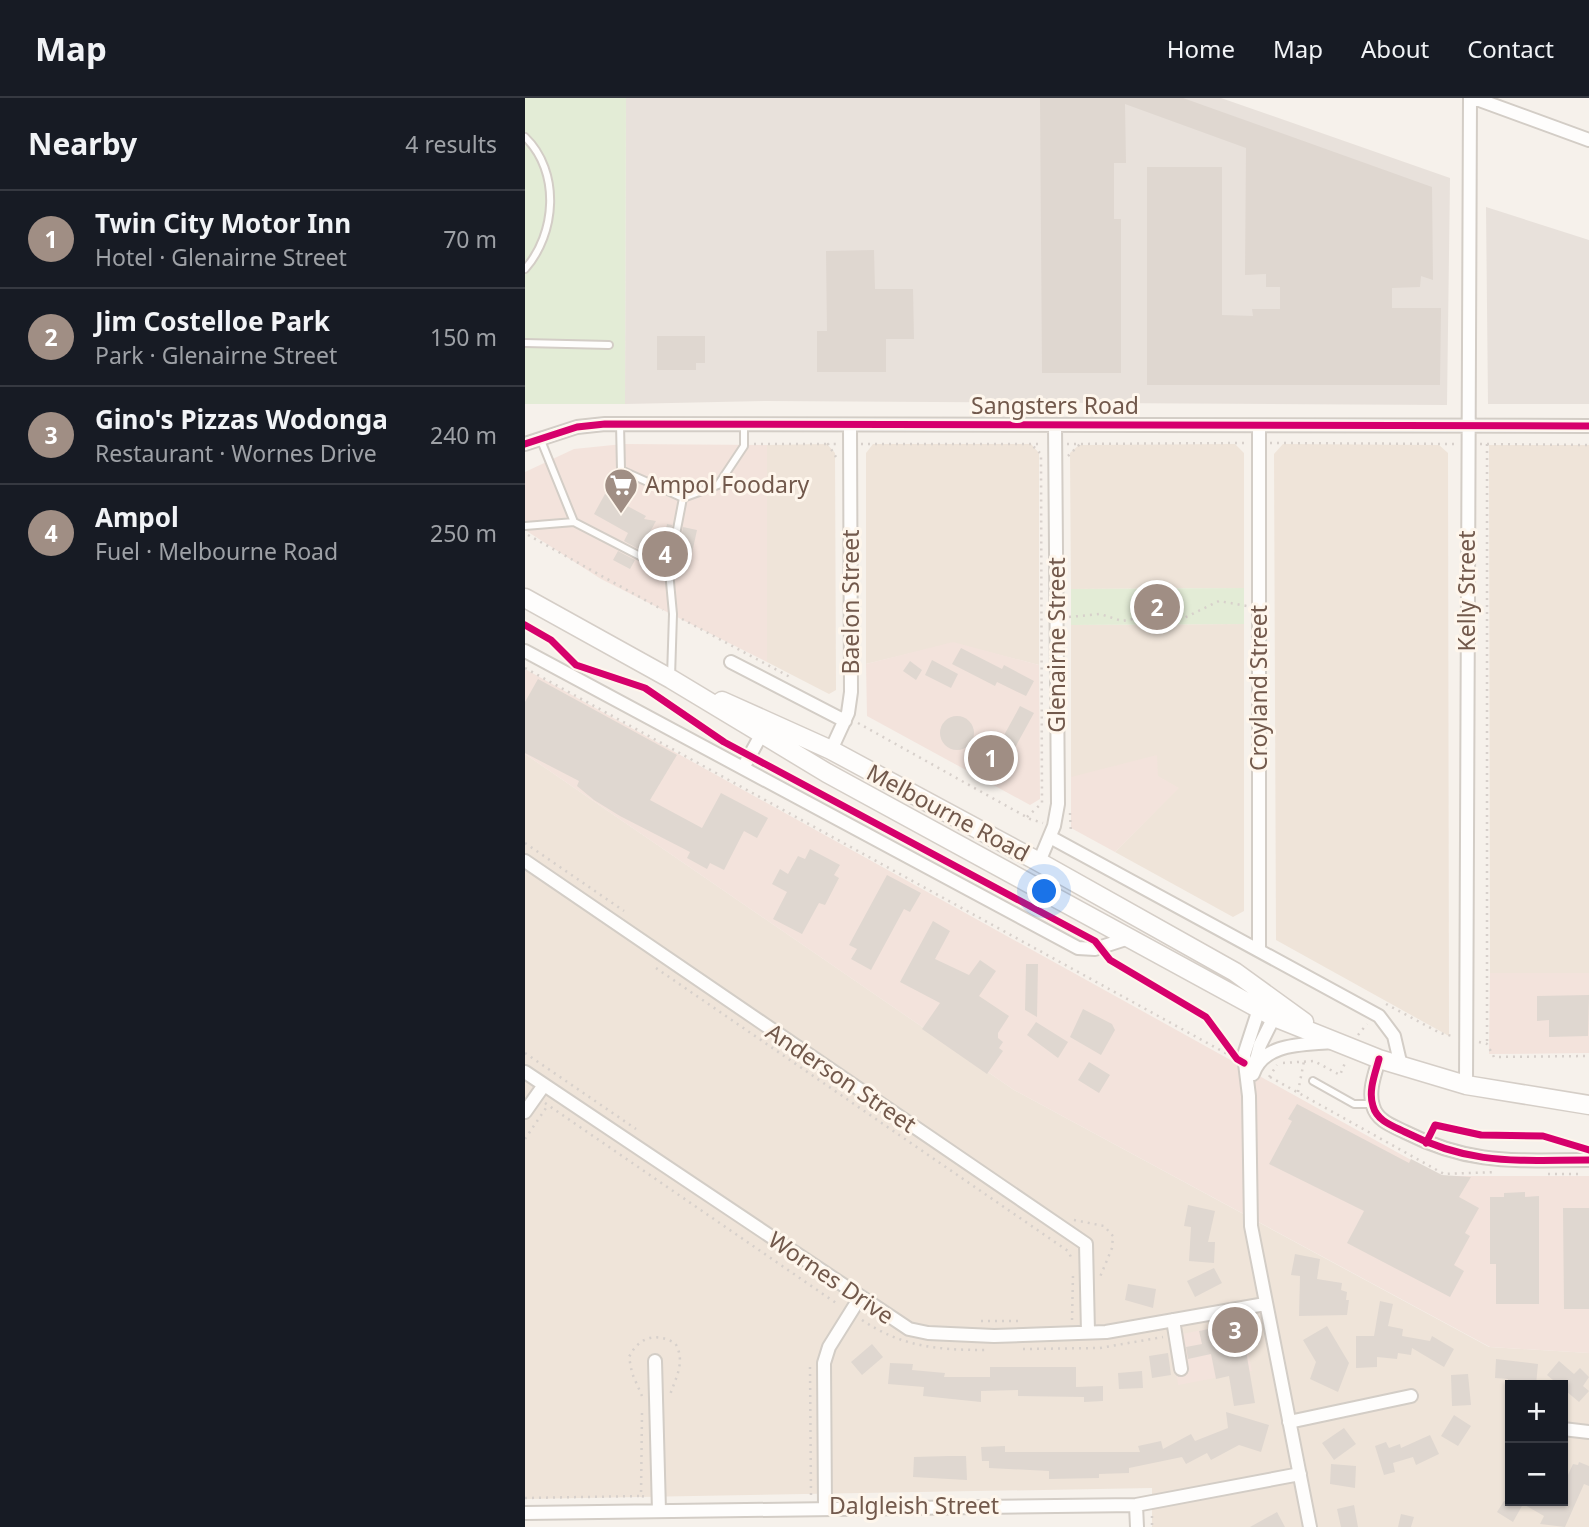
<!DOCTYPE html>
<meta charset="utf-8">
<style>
:root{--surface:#171b24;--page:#242831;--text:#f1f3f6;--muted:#9ea1a6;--line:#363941;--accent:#a08e84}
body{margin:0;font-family:"Noto Sans",sans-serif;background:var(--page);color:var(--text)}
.controls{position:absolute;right:21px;bottom:21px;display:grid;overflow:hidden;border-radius:0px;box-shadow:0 2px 5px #0004}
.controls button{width:63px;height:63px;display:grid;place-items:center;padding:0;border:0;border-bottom:2px solid var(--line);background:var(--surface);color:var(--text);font:35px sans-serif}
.you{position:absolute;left:520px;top:794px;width:24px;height:24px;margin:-18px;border:5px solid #fff;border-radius:50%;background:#1a73e8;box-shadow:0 0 0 10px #1a73e833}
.badge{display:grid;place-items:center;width:46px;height:46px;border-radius:50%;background:var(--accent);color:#fff;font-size:23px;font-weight:700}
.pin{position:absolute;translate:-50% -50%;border:4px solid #fff;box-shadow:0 2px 7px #0006}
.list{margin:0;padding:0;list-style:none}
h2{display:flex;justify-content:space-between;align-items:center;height:91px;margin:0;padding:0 28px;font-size:30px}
h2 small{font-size:23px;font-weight:400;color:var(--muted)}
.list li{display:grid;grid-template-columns:46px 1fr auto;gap:21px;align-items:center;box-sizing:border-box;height:98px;padding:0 28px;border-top:2px solid var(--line)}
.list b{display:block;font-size:26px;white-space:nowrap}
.list p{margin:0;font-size:23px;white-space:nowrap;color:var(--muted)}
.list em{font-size:23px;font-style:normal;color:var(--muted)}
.map{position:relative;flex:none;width:1064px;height:1429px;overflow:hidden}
header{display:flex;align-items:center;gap:42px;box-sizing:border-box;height:98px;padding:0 35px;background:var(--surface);border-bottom:2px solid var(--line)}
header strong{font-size:33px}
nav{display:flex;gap:38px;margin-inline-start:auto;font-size:24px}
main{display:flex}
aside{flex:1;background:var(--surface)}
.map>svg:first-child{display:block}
.residential{fill:#efe4d9;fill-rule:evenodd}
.commercial{fill:#f3e3dc}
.industrial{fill:#e8e1db}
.green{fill:#e3ecd6}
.building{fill:#dfd7d0}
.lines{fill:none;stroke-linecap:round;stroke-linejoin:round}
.service-casing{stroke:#d3cdc6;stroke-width:10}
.minor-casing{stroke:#d3cdc6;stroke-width:16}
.secondary-casing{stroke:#d5cec7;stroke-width:21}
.path{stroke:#d7d0cb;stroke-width:2.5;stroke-dasharray:2 5;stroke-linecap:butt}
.service{stroke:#fefdfc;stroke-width:6}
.minor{stroke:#fefdfc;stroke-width:12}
.secondary{stroke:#fefdfc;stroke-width:18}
.cycleway-casing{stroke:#fef6ec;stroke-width:11}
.cycleway{stroke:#d6006c;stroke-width:7}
.labels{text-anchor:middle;stroke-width:6;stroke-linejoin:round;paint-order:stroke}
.street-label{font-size:23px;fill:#72594c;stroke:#fef6ec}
.poi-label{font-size:23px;fill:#72594c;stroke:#fef6ec;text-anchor:start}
</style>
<header>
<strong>Map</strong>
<nav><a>Home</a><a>Map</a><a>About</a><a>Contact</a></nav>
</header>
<main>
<aside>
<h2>Nearby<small>4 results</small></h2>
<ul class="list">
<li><span class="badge">1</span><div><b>Twin City Motor Inn</b><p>Hotel · Glenairne Street</p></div><em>70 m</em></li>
<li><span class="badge">2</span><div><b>Jim Costelloe Park</b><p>Park · Glenairne Street</p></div><em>150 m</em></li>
<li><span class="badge">3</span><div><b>Gino's Pizzas Wodonga</b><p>Restaurant · Wornes Drive</p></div><em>240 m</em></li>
<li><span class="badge">4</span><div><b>Ampol</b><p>Fuel · Melbourne Road</p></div><em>250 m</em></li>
</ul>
</aside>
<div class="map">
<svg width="1064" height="1429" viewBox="0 0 1064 1429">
<rect width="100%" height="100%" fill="#f6f1eb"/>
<path class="residential" d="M302,346L310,355L311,592L304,596L242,564V347Z
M348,346H506L514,355V567L428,545L341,566V355Z
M710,346L719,355V490L546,491L545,355L554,347Z
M758,346L914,347L923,355L924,938L751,842L749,356Z
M964,347H1064V875H965Z
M719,526V813L708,819L590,754L653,690L632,678L546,679V527Z
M0,656L489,992L964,1249L1064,1255V1429H627V1390L0,1401ZM985,1287H1038V1403H985Z"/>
<path class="commercial" d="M98,346L242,347V564L76,481L0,432V374L49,351Z
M428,544L514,567L515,701L505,707L342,618L341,566Z
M0,571L915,1078H1064V1255L965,1249L489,992L0,656Z
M632,657L633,678L654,690L590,754L546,730V679Z
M965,875H1064V955L964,956Z
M717,1224L727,1273L653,1287L651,1274L663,1272L657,1236Z"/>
<path class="industrial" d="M101,0H696L925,80L922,307L241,303L100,306Z
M961,109L1064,142V306H963Z"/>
<path class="green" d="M0,0H101L100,306H0Z
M719,490V526L546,527V491Z"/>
<path class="building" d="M515,0H658L907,89L908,182L896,178L895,189L867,190V210H916L915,287H622V69H697V217L728,218L727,211H755V189H741V176L720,177L721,50L600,6L601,65H589V121H596V275H517Z
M349,152L350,191H388L389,241H361V274H292V233H302L301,153Z
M132,238H180V265H171V272H132Z
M80,396L121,418L119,421L131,423L115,452L99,443L103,435L69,416Z
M142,426L147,427L143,450L137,449Z
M158,429L172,432L167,455L154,453Z
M93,453L110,462L105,471L88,462Z
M436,550L477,571L479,567L509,583L501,598L472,584L470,588L427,566Z
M407,562L433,576L426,590L400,577Z
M385,563L397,572L391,582L378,573Z
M13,581L152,657L125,702L177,730L196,695L243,720L232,740L219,733L199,772L185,765L182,771L162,760L165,754L95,718L69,702L52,688L54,683L0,655V604Z
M495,608L509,615L475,677L461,670Z
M415 635a17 17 0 1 1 34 0a17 17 0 1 1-34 0Z
M285,751L315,767L309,777L314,780L300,807L294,805L277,836L248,821L262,794L247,786L255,771L263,776L273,758L280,761Z
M362,777L396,795L385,814L379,811L346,872L326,861L332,851L324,847Z
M408,823L425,833L410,861L444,877L455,862L471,873L454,898L484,918L473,935V940L478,944L474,950L478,953L462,976L397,931L415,905L375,884Z
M501,866H513L512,919L500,912Z
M1064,897L1063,938L1024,939V922L1012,923V898Z
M558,911L587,926L590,932L576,957L545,939Z
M511,924L543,944L533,960L502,937Z
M564,964L585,977L574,995L553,982Z
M772,1006L884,1065L886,1061L917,1077L946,1079L934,1099L954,1110L940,1135L945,1138L929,1167L939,1173L925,1199L822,1145L839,1113L744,1066L767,1023L763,1021Z
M1000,1094V1099L1014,1098V1206H971V1166H965V1099H979V1095Z
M663,1107L690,1113L683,1144H690L689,1165L664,1163L666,1129L659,1128Z
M1038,1110H1064V1211H1039Z
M770,1156L795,1161L792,1181L817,1185L816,1192L822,1194L821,1202H824L822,1217L774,1218L775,1178L766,1177Z
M689,1170L697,1185L670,1199L662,1183Z
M603,1186L631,1191L628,1210L600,1202Z
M855,1203L868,1206L863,1228L878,1231L877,1238L905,1243L907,1238L929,1251L919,1269L887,1250L886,1257L873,1255L872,1261L852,1259V1269L831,1270V1238H849Z
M716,1224L730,1305L709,1308L704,1278L691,1281L686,1256L663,1261L661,1249L677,1246L674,1233Z
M802,1228L824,1265L813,1294L785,1281L791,1264L778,1242Z
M347,1246L358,1259L337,1277L326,1264Z
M643,1255L646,1277L627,1280L624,1258Z
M971,1261L1013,1266L1011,1287H983V1281L970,1280Z
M1034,1263L1049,1276L1055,1270L1064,1279L1058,1288L1064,1293L1054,1304L1022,1277Z
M365,1265L388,1266L387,1272L420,1275L419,1279H465V1269H551V1289L578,1288V1303L559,1304V1299L493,1298V1292L456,1293V1304L398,1298L399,1289L363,1286Z
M617,1273L618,1290L594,1291L593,1275Z
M943,1276L946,1307L927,1308L926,1277Z
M701,1314L744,1327L736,1354L714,1347L686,1362L682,1355L661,1366L657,1359L604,1370V1375L574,1376V1380L524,1381V1373L464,1370V1363H457L456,1349L480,1348V1354H615L613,1348L636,1343L638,1351L666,1336L670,1343L703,1330Z
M929,1317L946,1328L933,1348L916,1338Z
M819,1330L831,1346L809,1362L797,1345Z
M905,1337L914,1356L891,1367L888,1359L868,1365L870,1374L859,1377L850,1348L861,1344L864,1350L875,1346L876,1350Z
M423,1358H441L442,1382L388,1379L389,1359Z
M1054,1364L1064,1368V1388L1059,1386L1040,1429L1015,1426L1019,1418L998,1406L988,1424L972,1414L979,1403H1038V1388L1048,1366L1053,1367Z
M806,1366L831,1368L830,1390L805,1386Z
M829,1407L833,1429H816L812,1411Z
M752,1414L760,1429H725Z
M876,1416L889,1419L886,1429H873Z"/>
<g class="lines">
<g class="service-casing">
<path id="service" d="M0,39C36,74 31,136 0,171
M0,245L84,247
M95,326L96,372L158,400L144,473
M15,340L49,424L144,473L148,516L146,579
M158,400L193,387L219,348V328
M0,428L49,424
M788,983L829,1006H847"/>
</g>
<g class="minor-casing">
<path id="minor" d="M949,0L1064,42
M0,346L52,329L80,326L1064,328
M0,553L553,850L570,851L604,840
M206,564L320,623
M306,652L323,615L326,594L325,328
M218,670L236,637
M525,739L854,918L869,938L876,968
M0,763L561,1146L563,1234
M514,764L529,728L533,706L530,327
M734,852V328
M734,911L719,957L724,998L726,1128L785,1429
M854,961C850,976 843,993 848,1008C852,1023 868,1028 880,1034C947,1068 992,1062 1064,1062
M730,966L735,947L749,919
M0,974L384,1231L403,1235L469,1238L581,1234L740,1206
M728,976C739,944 779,947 807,944
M941,987L945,0
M0,1014L19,987
M648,1222L656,1271
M130,1263L134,1413
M764,1324L886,1298
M1038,1331L1064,1334
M611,1407L612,1429
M300,1409L299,1265L304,1249L334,1201
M0,1415L611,1407L775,1376"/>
</g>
<g class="secondary-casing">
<path id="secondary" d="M0,500L146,581L302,675L749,919L854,961L941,987L1064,1007
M197,603L306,652L514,764L710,874L779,924"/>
</g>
<path class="path" d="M745,345L931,346
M229,346H303
M336,346H518
M542,346L721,345
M955,346L1064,347
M962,346V945
M543,358L555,346
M311,359L303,346H312
M3,437L138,512
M544,519L575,516L597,523L635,516L659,520L694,503L722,508
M157,521L265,579
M0,570L706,958
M333,625L505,721L518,725
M545,715L546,736
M502,719L517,705L516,356L507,347
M0,745L99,813
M131,870L543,1153L548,1163
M861,906L915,935L927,938
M833,937L842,926
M954,944L962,946L969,959L1064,958
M0,955L111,1031
M758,965L789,963L815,977L820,965
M744,979L752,967
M745,979L919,1076L971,1074
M773,994L779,963
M20,1005L314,1207
M0,1041L23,1007
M1023,1076H1055
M549,1122L579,1128L588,1138L587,1150L575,1179
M337,1222C377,1249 413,1252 460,1252
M547,1222L548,1177
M456,1223H498
M498,1251L575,1250L638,1239
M285,1269L286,1398
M117,1298L107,1275L104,1259C114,1239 130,1234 150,1245C161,1263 151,1279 145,1297
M117,1315L116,1398L121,1399
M0,1400L116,1398
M627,1418V1429"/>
<use href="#service" class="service"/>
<use href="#minor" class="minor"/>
<use href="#secondary" class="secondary"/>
<g class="cycleway-casing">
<path id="cycleway" d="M0,346L52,329L80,326L1064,328
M0,527L26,542L51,567L120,590L199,644L570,843L585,862L681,919L712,961L719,965
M854,961C850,976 843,993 848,1008C852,1023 868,1028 880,1034C947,1068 992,1062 1064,1062
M901,1045L910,1027L956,1037L1018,1038L1064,1052"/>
</g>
<use href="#cycleway" class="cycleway"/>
</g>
<defs>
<g id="supermarket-pin" transform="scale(1.75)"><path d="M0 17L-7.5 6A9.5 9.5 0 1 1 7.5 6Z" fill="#a08e84" stroke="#fef6ec"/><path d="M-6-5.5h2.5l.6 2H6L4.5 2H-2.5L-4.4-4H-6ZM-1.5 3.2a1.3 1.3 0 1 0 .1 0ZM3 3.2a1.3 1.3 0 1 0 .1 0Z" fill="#fff"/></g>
</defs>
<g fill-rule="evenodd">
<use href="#supermarket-pin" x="96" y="387"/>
</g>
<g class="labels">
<g class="street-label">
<text x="530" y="316">Sangsters Road</text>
<text transform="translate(942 493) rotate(-90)" y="8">Kelly Street</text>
<text transform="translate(326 504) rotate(-90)" y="8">Baelon Street</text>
<text transform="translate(532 547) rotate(-90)" y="8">Glenairne Street</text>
<text transform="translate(734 590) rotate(-90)" y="8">Croyland Street</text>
<text transform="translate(423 715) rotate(28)" y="8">Melbourne Road</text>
<text transform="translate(316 980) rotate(34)" y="8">Anderson Street</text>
<text transform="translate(306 1180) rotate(34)" y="8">Wornes Drive</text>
<text x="389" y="1416">Dalgleish Street</text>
</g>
<g class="poi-label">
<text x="120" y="395">Ampol Foodary</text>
</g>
</g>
</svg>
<div class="controls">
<button>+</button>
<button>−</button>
</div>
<div class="you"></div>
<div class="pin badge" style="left:466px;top:660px">1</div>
<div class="pin badge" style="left:632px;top:509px">2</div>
<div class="pin badge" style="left:710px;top:1232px">3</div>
<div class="pin badge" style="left:140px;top:456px">4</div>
</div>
</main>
